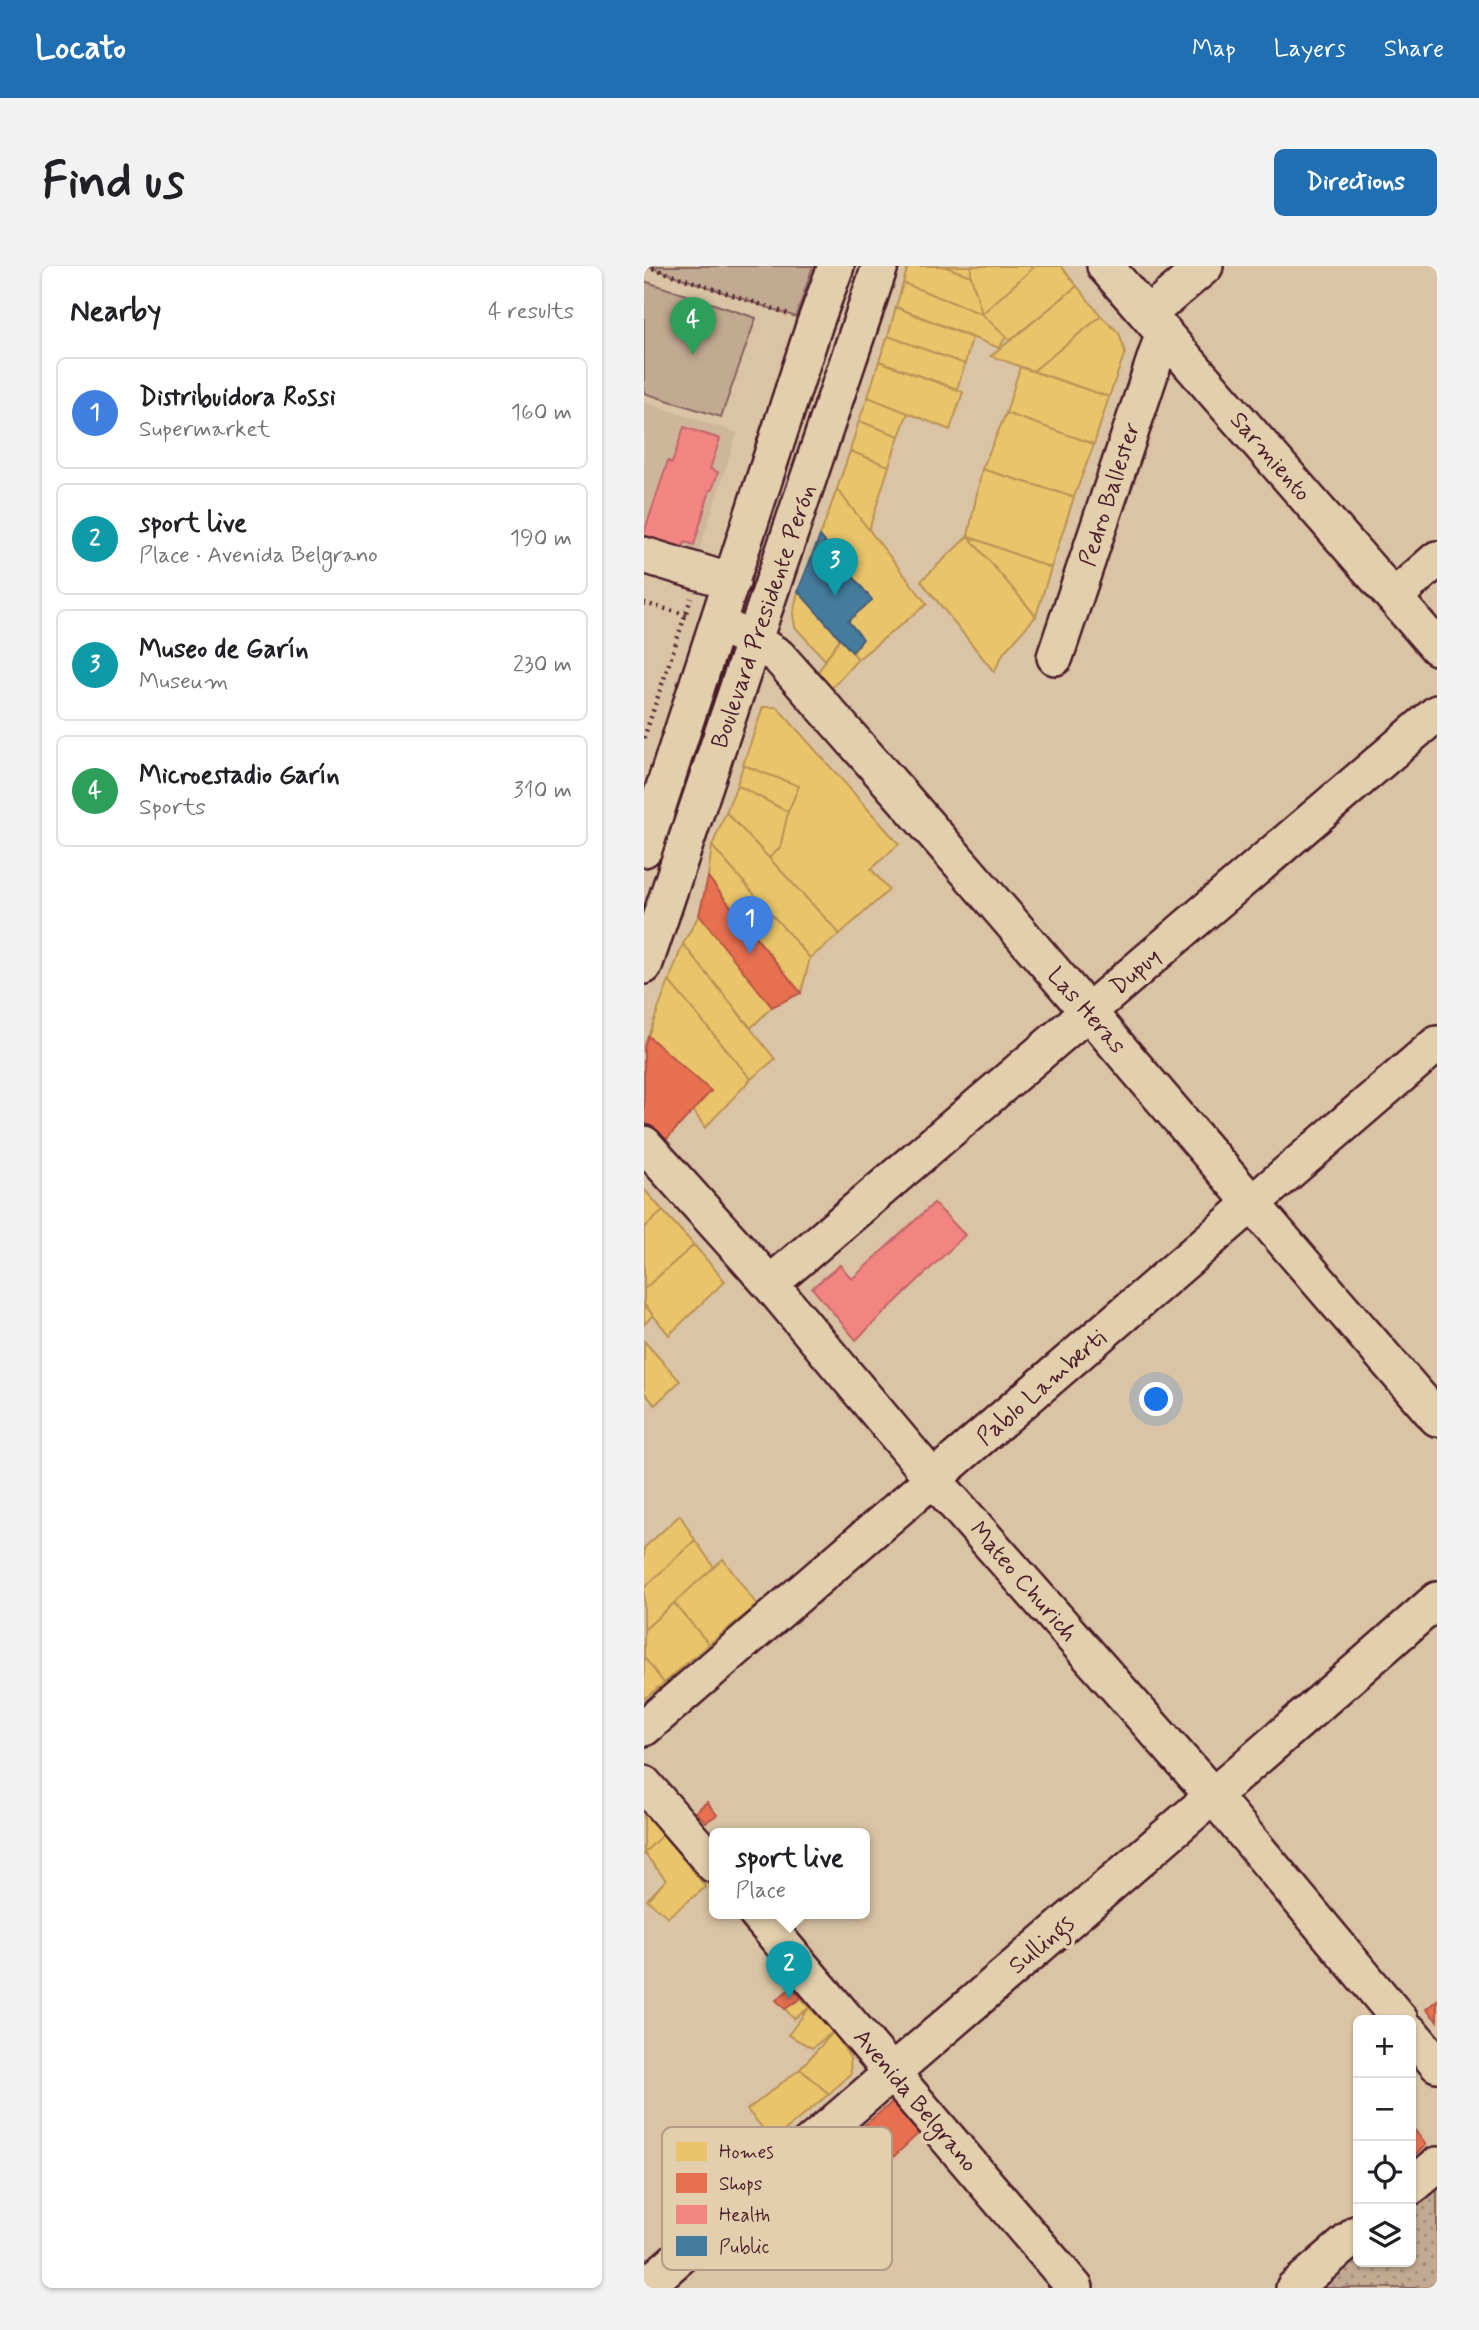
<!DOCTYPE html>
<meta charset="utf-8">
<style>
:root{--surface:#fff;--page:#f2f2f2;--text:#202124;--muted:#757577;--line:#e0e0e0;--accent:#1f6fb2}
body{margin:0;font-family:Mynerve,sans-serif;background:var(--page);color:var(--text)}
.controls{position:absolute;right:21px;bottom:21px;display:grid;overflow:hidden;border-radius:10px;box-shadow:0 2px 5px #0004}
.controls button{width:63px;height:63px;display:grid;place-items:center;padding:0;border:0;border-bottom:2px solid var(--line);background:var(--surface);color:var(--text);font:35px sans-serif}
.you{position:absolute;left:513px;top:1134px;width:24px;height:24px;margin:-18px;border:5px solid #fff;border-radius:50%;background:#1a73e8;box-shadow:0 0 0 10px #1a73e833}
.badge{display:grid;place-items:center;width:46px;height:46px;border-radius:50%;background:var(--accent);color:#fff;font-size:23px;font-weight:700}
.pin{position:absolute;translate:-50% -58px;filter:drop-shadow(0 2px 4px #0008)}
.pin::after{content:'';position:absolute;top:37px;width:24px;height:21px;background:inherit;clip-path:polygon(0 0,100% 0,50% 100%)}
.popup{position:absolute;left:65px;top:1562px;width:161px;height:91px;box-sizing:border-box;display:grid;place-content:center;border-radius:10px;background:var(--surface);filter:drop-shadow(0 2px 5px #0005);font-size:23px;white-space:nowrap;color:var(--muted)}
.popup b{font-size:26px;color:var(--text)}
.popup::after{content:'';position:absolute;left:50%;top:100%;margin-left:-14px;border:14px solid transparent;border-top-color:var(--surface)}
.list{margin:0;padding:0;list-style:none}
h2{display:flex;justify-content:space-between;align-items:center;height:91px;margin:0;padding:0 28px;font-size:30px}
h2 small{font-size:23px;font-weight:400;color:var(--muted)}
.list li{display:grid;grid-template-columns:46px 1fr auto;gap:21px;align-items:center;box-sizing:border-box;height:112px;margin:0 14px 14px;padding:0 14px;border:2px solid var(--line);border-radius:10px}
.list b{display:block;font-size:26px;white-space:nowrap}
.list p{margin:0;font-size:23px;white-space:nowrap;color:var(--muted)}
.list em{font-size:23px;font-style:normal;color:var(--muted)}
.icon{flex:none;width:38px;height:38px;fill:none;stroke:currentColor;stroke-width:2;stroke-linecap:round;stroke-linejoin:round}
.map{position:relative;flex:none;width:793px;height:2022px;overflow:hidden;border-radius:10px}
header{display:flex;align-items:center;gap:42px;box-sizing:border-box;height:98px;padding:0 35px;background:var(--accent);color:#fff}
header strong{font-size:33px}
nav{display:flex;gap:38px;margin-inline-start:auto;font-size:24px}
.intro{display:flex;align-items:center;justify-content:space-between;box-sizing:border-box;height:168px;padding:0 42px}
h1{margin:0;font-size:49px}
.button{padding:18px 32px;border-radius:10px;background:var(--accent);color:#fff;font-size:24px;font-weight:700}
main{display:flex;gap:42px;padding:0 42px}
aside{flex:1;background:var(--surface);border-radius:10px;box-shadow:0 2px 5px #0004}
.map>svg:first-child{display:block}
.built{fill:#ceb69b}
.green{fill:#c2a991;stroke:#86645e;stroke-width:2}
.park{fill:url(#park-dots);stroke:#86645e;stroke-width:2}
.homes{fill:#e9c46a;stroke:#b99257;stroke-width:2}
.shops{fill:#e76f51;stroke:#b85746;stroke-width:2}
.health{fill:#f28482;stroke:#c06668;stroke-width:2}
.public{fill:#457b9d;stroke:#465f7b;stroke-width:2}
.lines{fill:none;stroke-linecap:round;stroke-linejoin:round}
.minor-casing{stroke:#4a1f2b;stroke-width:40}
.path{stroke:#4a1f2b;stroke-width:4.5;stroke-dasharray:2 5;stroke-linecap:butt}
.minor{stroke:#e3cfad;stroke-width:35}
.labels{text-anchor:middle;stroke-width:7;stroke-linejoin:round;paint-order:stroke}
.street-label{font-size:24px;fill:#4a1f2b;stroke:#e3cfad}
.key{fill:#e3cfad;stroke:#b59a86;stroke-width:2}
.key-label{font-size:19px;fill:#4a1f2b}
</style>
<header>
<strong>Locato</strong>
<nav><a>Map</a><a>Layers</a><a>Share</a></nav>
</header>
<div class="intro"><h1>Find us</h1><a class="button">Directions</a></div>
<main>
<aside>
<h2>Nearby<small>4 results</small></h2>
<ul class="list">
<li><span class="badge" style="background:#3f7fe0">1</span><div><b>Distribuidora Rossi</b><p>Supermarket</p></div><em>160 m</em></li>
<li><span class="badge" style="background:#0f9aa8">2</span><div><b>sport live</b><p>Place · Avenida Belgrano</p></div><em>190 m</em></li>
<li><span class="badge" style="background:#0f9aa8">3</span><div><b>Museo de Garín</b><p>Museum</p></div><em>230 m</em></li>
<li><span class="badge" style="background:#2e9e5b">4</span><div><b>Microestadio Garín</b><p>Sports</p></div><em>310 m</em></li>
</ul>
</aside>
<div class="map">
<svg width="793" height="2022" viewBox="0 0 793 2022">
<defs>
<pattern id="park-dots" width="8" height="8" patternUnits="userSpaceOnUse" patternTransform="scale(1.75)"><rect width="8" height="8" fill="#c2a991"/><path d="M2 2h.1M6 6h.1" fill="none" stroke="#a08977" stroke-width="1.8" stroke-linecap="round"/></pattern>
</defs>
<rect width="100%" height="100%" fill="#dac4a5"/>
<filter id="ink" filterUnits="userSpaceOnUse"><feTurbulence type="fractalNoise" baseFrequency=".0143" numOctaves="2"/><feDisplacementMap in="SourceGraphic" scale="14" xChannelSelector="R" yChannelSelector="G"/><feConvolveMatrix kernelMatrix="1 2 1 2 8 2 1 2 1" color-interpolation-filters="sRGB"/></filter>
<g filter="url(#ink)">
<path class="built" d="M0,136L93,167L45,316L0,302Z"/>
<path class="green" d="M2,0H169L152,51Z
M0,15L112,52L77,151L0,127Z"/>
<path class="park" d="M793,1921V2022H678L714,1990V1996H767V1944Z"/>
<path class="homes" d="M264,0H299L327,10L338,48L259,17Z
M299,0H327V10Z
M327,0H391L338,48L327,10Z
M391,0H417L433,20L366,75L338,48Z
M259,17L338,48L362,71L355,82L252,41Z
M433,20L457,50L389,105L347,90Z
M252,41L328,72L321,98L244,70Z
M457,50L475,67L481,86L465,131L389,105Z
M244,70L321,98L313,123L235,95Z
M235,95L319,126L306,164L224,131Z
M376,101L465,131L450,178L362,147Z
M224,131L264,147L255,170L215,155Z
M362,147L450,178L430,231L338,203Z
M215,155L255,170L245,200L206,185Z
M206,185L245,200L225,264L193,223Z
M338,203L430,231L407,302L324,270Z
M193,223L283,338L214,393L209,387L219,373L204,355L228,334L176,270Z
M324,270L407,302L392,350Z
M324,270L392,350L360,386L350,406L277,315Z
M154,325L196,372L181,394L151,361L149,348Z
M196,372L214,393L188,422L174,406Z
M119,441H133L255,578L227,603L245,624L196,668L125,592L136,582L144,546L155,520L99,499Z
M99,499L155,520L144,546L93,519Z
M93,519L144,546L136,582L125,592L82,546Z
M82,546L196,668L166,692L68,580Z
M68,580L166,692L157,727L64,611Z
M55,649L128,741L107,762L39,678Z
M39,678L131,793L107,813L25,715Z
M25,715L107,813L61,862L49,844L67,825L4,770Z
M0,923L19,945L0,962Z
M19,945L50,979L0,1023V962Z
M50,979L81,1015L25,1069L0,1038V1023Z
M0,1038L9,1049L0,1059Z
M0,1075L36,1115L11,1139L0,1126Z
M36,1249L51,1274L0,1322V1282Z
M51,1274L70,1301L0,1364V1322Z
M79,1293L113,1339L65,1378L30,1337Z
M30,1337L65,1378L20,1417L0,1391V1364Z
M0,1391L20,1417L0,1433Z
M0,1546L19,1568L0,1587Z
M19,1568L62,1621L24,1651L3,1634L22,1614L0,1587Z
M157,1732L165,1742L150,1753L141,1743Z
M165,1742L190,1765L168,1782L144,1769Z
M190,1765L206,1792L207,1807L185,1828L156,1803Z
M156,1803L185,1828L129,1874L103,1844Z
M133,1940L144,1958L120,1980L105,1959Z"/>
<path class="shops" d="M64,611L83,636L157,727L128,741L55,649Z
M4,770L67,825L21,875L0,855V780Z
M63,1536L73,1549L62,1556L51,1546Z
M148,1721L157,1732L141,1743L132,1734Z
M793,1734V1755L782,1743Z
M250,1835L275,1867L215,1923L184,1889Z
M767,1859L782,1879L767,1892Z"/>
<path class="health" d="M40,161L76,173L66,203L74,206L68,224H66L50,279L41,276L35,294L0,283V267L24,195L28,197Z
M290,937L321,969L212,1074L168,1022L196,999L208,1013Z"/>
<path class="public" d="M176,270L228,334L204,355L219,373L208,386L154,325Z"/>
<g class="lines">
<g class="minor-casing">
<path id="minor" d="M461,0L793,381
M504,48L561,0
M0,289L88,316
M750,331L793,293
M75,358L110,375L134,390C358,640 572,899 793,1152
M411,391L520,66
M0,583L171,57L192,0
M0,700L236,0
M0,878L126,1018L290,1214L570,1531L756,1754
M126,1018L793,447
M0,1462L793,778
M0,1518L70,1599
M112,1647L431,2022
M767,1767L793,1798
M767,1921L793,1899
M0,2022C263,1791 531,1566 793,1334
M650,2022L714,1967"/>
</g>
<path class="path" d="M2,0L145,48
M0,337L44,349
M0,472L47,332"/>
<use href="#minor" class="minor"/>
</g>
</g>
<g class="labels">
<g class="street-label">
<text transform="translate(627 190) rotate(49)" y="8">Sarmiento</text>
<text transform="translate(465 228) rotate(-72)" y="8">Pedro Ballester</text>
<text transform="translate(119 350) rotate(-71)" y="8">Boulevard Presidente Perón</text>
<text transform="translate(491 705) rotate(-41)" y="8">Dupuy</text>
<text transform="translate(443 744) rotate(49)" y="8">Las Heras</text>
<text transform="translate(397 1121) rotate(-41)" y="8">Pablo Lamberti</text>
<text transform="translate(380 1315) rotate(49)" y="8">Mateo Churich</text>
<text transform="translate(397 1678) rotate(-40)" y="8">Sullings</text>
<text transform="translate(272 1834) rotate(50)" y="8">Avenida Belgrano</text>
</g>
</g>
<rect x="18" y="1861" width="230" height="143" rx="10" class="key"/>
<rect x="32" y="1876" width="31" height="19" fill="#e9c46a"/>
<rect x="32" y="1907" width="31" height="20" fill="#e76f51"/>
<rect x="32" y="1939" width="31" height="19" fill="#f28482"/>
<rect x="32" y="1970" width="31" height="20" fill="#457b9d"/>
<g class="key-label">
<text x="75" y="1892">Homes</text>
<text x="75" y="1924">Shops</text>
<text x="75" y="1955">Health</text>
<text x="75" y="1987">Public</text>
</g>
</svg>
<div class="controls">
<button>+</button>
<button>−</button>
<button><svg class="icon" aria-label="locate" viewBox="0 0 24 24"><circle cx="12" cy="12" r="6"/><path d="M12 2v4M12 18v4M2 12h4M18 12h4"/></svg></button>
<button><svg class="icon" aria-label="layers" viewBox="0 0 24 24"><path d="M12 4l9 5-9 5-9-5zM3 14l9 5 9-5"/></svg></button>
</div>
<div class="you"></div>
<div class="pin badge" style="left:106px;top:688px;background:#3f7fe0">1</div>
<div class="pin badge" style="left:145px;top:1733px;background:#0f9aa8">2</div>
<div class="popup"><b>sport live</b>Place</div>
<div class="pin badge" style="left:191px;top:330px;background:#0f9aa8">3</div>
<div class="pin badge" style="left:49px;top:89px;background:#2e9e5b">4</div>
</div>
</main>
